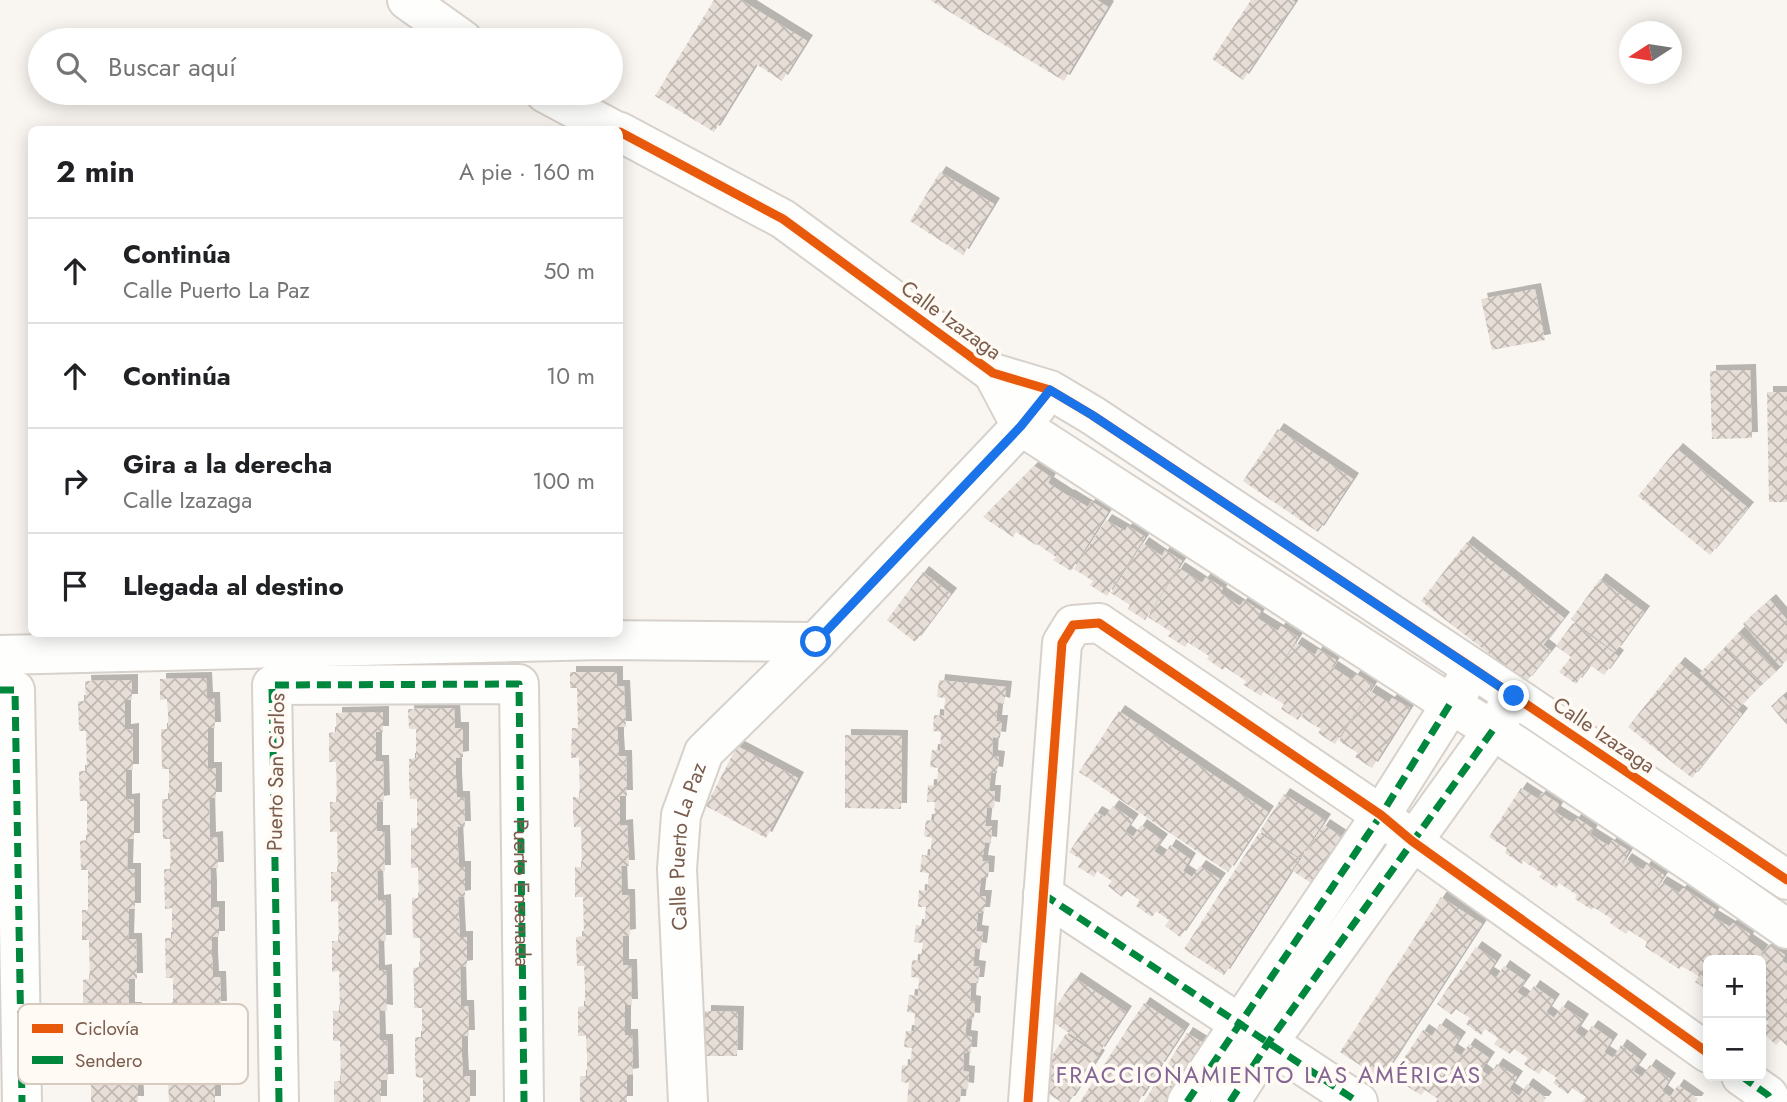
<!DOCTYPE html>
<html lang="es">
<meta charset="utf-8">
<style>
:root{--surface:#fff;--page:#f6f6f6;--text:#202124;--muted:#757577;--line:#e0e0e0}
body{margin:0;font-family:Jost,sans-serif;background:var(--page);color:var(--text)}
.controls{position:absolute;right:21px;bottom:21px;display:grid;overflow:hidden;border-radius:10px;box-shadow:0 4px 18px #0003}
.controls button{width:63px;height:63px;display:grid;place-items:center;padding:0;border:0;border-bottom:2px solid var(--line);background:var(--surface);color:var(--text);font:35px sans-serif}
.compass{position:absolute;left:1619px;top:21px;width:63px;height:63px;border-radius:50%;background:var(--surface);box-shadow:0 4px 18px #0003;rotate:258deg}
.stop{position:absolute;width:21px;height:21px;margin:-16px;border:5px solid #1a73e8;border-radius:50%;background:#fff}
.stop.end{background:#1a73e8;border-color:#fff;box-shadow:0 2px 7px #0008}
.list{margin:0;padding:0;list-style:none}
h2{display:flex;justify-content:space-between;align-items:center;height:91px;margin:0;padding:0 28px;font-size:30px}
h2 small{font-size:23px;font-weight:400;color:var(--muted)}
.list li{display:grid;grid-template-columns:46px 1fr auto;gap:21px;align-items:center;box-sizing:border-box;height:105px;padding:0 28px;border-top:2px solid var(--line)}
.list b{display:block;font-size:26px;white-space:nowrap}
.list p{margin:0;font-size:23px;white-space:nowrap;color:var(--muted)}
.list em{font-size:23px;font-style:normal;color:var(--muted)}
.icon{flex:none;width:38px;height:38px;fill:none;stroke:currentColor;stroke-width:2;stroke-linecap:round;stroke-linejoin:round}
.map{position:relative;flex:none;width:1787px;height:1102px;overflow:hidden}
.search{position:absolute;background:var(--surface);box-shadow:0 4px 18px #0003;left:28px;top:28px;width:595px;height:77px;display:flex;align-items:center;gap:18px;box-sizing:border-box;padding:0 24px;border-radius:38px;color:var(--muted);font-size:26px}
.panel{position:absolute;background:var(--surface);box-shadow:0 4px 18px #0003;left:28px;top:126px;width:595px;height:511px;border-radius:10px}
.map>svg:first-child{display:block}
.building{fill:url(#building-cross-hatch);filter:url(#shadow)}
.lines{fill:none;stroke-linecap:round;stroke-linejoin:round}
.minor-casing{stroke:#d7d1cb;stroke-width:42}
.minor{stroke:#fefefd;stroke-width:38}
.quiet{stroke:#00873e;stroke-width:7;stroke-dasharray:14 7;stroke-linecap:butt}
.cycleway-casing{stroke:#fffaf3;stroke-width:13}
.cycleway{stroke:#e8590c;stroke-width:9}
.route{stroke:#1a73e8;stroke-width:9}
.labels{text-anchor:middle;stroke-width:7;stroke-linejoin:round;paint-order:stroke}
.street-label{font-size:21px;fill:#7a5c4d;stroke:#fffaf3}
.neighbourhood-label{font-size:23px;letter-spacing:2px;fill:#846695;stroke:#fffaf3}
.key{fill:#fffaf3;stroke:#d7cbc1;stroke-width:2}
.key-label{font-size:19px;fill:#7a5c4d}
</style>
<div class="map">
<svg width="1787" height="1102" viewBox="0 0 1787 1102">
<defs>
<pattern id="building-cross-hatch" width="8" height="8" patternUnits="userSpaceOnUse" patternTransform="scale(1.75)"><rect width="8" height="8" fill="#e6ded7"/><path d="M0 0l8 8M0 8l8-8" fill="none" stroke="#bfb7b1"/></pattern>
<filter id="shadow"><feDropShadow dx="6" dy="-6" stdDeviation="0" flood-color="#0004"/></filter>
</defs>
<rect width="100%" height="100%" fill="#f9f5f0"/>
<path class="building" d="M714,0H741L807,41L782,81L756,64L714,132L655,96Z
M930,0H1097L1108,7L1064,81Z
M1251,0H1292L1295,2L1243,80L1212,59Z
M940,172L994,204L963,255L910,221Z
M1535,289L1545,340L1492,350L1481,299Z
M1750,370L1752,438L1712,439L1710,371Z
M1767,392H1787V502H1769Z
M1278,429L1353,479L1318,532L1243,481Z
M1677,449L1748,508L1710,555L1638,496Z
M1034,466L1051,477L1048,483L1068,496V495L1088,507L1091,501L1108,512L1071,571L1053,560L1056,557L1037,544L1064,499L1036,545L1016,532L1013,537L983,517Z
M1106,520L1125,531L1128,526L1145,537L1107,596L1090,585L1093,581L1074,569Z
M1467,542L1564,618L1543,645L1551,651L1526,682L1421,601Z
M1143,543L1162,556L1165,550L1182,561L1145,620L1128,609L1130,605L1111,593Z
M1179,568L1202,583L1206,577L1223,588L1220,593L1240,606L1244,600L1261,611L1257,618L1278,631L1281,626L1298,637L1261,696L1244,685L1246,681L1225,667L1223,670L1207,659L1209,656L1189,643L1197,630L1185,647L1168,636L1171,632L1148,617Z
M923,572L951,594L915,642L887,620Z
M1600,579L1644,612L1615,652L1571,619Z
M1770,600L1787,620V660L1780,666L1743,624Z
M1573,623L1618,656L1604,675L1590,665L1576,684L1559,672L1571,657L1556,646Z
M1739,632L1777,671L1762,685L1725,647Z
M1296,643L1315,655L1318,649L1336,660L1298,720L1281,709L1284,704L1264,692Z
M1723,649L1760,686L1738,709L1700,673Z
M1679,663L1742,714L1692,778L1628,727Z
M1332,667L1352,680L1356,674L1373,685L1335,744L1318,733L1321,729L1301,717Z
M570,672H617V686H624L626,727H618V741L619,756H626L627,796H620V826L627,825L629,866H621L622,895H629L630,935L623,936V965H631L632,1005H625V1035H632L633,1074L627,1075V1102H580V1076H587V1056L586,1036H578V1007L585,1006V986L584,966H577L576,937L584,936L583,897H575V867H582L581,827H574L573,812V797L580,798L579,757L571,758L572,728H578L577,688H570Z
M206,678L207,698H214L215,728H208V768H216V798H209L210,838L217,837L218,868H210L211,887V907H219V937H212V957L213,977H220L221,1007H213L215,1047L222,1046V1077H215V1102H169L168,1078H175V1048H167L166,1008H173V978H166L165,938H172V908L165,909L164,869H171L170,839H163L162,799H169V769H162L161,729H168V714L167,699L160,700V679Z
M132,680V700H125V730L133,729V770H126V800L134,799V839H128L127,869H135V909H129L128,939H136L137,979H129V1008H136L138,1048L130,1049V1064L131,1078H137L138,1098V1102H91V1079H84V1049L90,1050V1009H83V980L90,979L89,940H82V910H88V870H81L80,841L87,840V801H80L79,771H87L86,731H79L78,701H86L85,681Z
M939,680L1006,687L1004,704L998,702L996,721H1002L1000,738L993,737L992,756L999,757L997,773L991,772L989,791H995L994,808L987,807L985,826H992L991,843L985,842L982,861L989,862L988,878H981L979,896H986L984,913H978L976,931L983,932L981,949L975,948L973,966L980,967L978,983H971L970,1001L975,1002L974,1019L967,1018L965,1036L972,1037L971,1053H964L963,1071L969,1072L968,1089L961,1088L960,1102H907L909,1083L901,1082L902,1065L910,1066L912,1048L904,1047L906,1031H914L915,1013L907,1012L909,995L918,996L919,978L911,977L912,960L920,961L923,943L914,942L916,925L924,926L926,907H918L919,890L927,891L929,873L920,872L922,855L930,856L932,838L924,836L926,820L934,821L935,802H927L928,785L937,786L938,768L930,767L932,750L940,751L941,732L933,731L934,715L944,716L945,698L937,697Z
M1370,691L1389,703L1392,698L1410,708L1372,768L1355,757L1358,753L1339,741Z
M1783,696L1787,701V725L1771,706Z
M454,708L455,728H463V757L456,758V778L457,797H464L465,827H457L458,848L459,867H465V896L458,897L460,937H467V966L460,967L461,1006H468L469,1036H462V1057L463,1076H470V1102H423V1078L416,1077L415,1057V1037H422V1008H414V988L413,968L420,967V938H413L412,898H419L418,868H411V828H417V799H410L409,778V759L416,758V729H409L408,709Z
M1119,711L1268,812L1228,872L1079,772Z
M383,712V732H376V761H383L384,801L377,802V831H384L385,871H377L378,901L385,900L386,941H378L379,971L386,970L387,1011L379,1010L380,1040H387L388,1080H381V1102H334V1081H341L340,1041H333V1011H340L339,971L332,972V941H339L338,901L331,902V872H338L337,832H330V802H337L336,762H329V733L336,732V713Z
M845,735L902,736L901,809L845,808Z
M737,746L798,778L766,838L706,806Z
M1521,788L1538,799L1542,793L1559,804L1555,812L1573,823L1577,818L1593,829L1590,834L1609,846L1612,840L1629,851L1611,881L1626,859L1643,870L1647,864L1664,875L1631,926L1661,882L1679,893L1683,888L1716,910L1712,916L1730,927L1733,923L1750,934L1747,940L1763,951L1757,960H1708V990L1695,982L1699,976L1681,966L1679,969L1645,947L1647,942L1629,930L1626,934L1610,923L1612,919L1593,907L1592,910L1575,899L1577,895L1559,883L1556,888L1539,877L1542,873L1523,861L1522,864L1505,853L1507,848L1489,837Z
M1284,794L1325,820L1300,858L1260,831Z
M1113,806L1133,820L1125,831L1133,837L1141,825L1162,840L1154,851L1163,857L1170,845L1190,859L1183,871L1192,877L1200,866L1220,879L1180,937L1165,926L1169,920L1156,911L1152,917L1136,906L1140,900L1127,891L1122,897L1108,886L1112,881L1097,871L1094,877L1078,867L1082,860L1069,852L1096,812L1105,817Z
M1324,825L1353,844L1323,891L1293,871Z
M1259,833L1299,859L1224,975L1184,949Z
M1441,897L1482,924L1381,1079L1340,1052Z
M1769,944L1785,955L1782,961L1787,964V1046L1781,1040L1776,1045L1762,1032L1769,1022L1761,1017V960H1758Z
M1476,947L1496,961L1488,973L1496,978L1504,966L1525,981L1517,992L1526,998L1534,986L1554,1000L1546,1012L1554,1018L1562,1006L1583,1020L1575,1032L1584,1038L1592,1026L1612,1040L1604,1052L1613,1058L1621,1045L1641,1060L1633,1071L1642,1077L1650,1065L1670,1079L1662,1091L1670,1097L1678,1085L1698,1099L1696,1102H1582L1586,1097L1572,1088L1568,1094L1553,1083L1557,1078L1543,1068L1539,1074L1524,1064L1528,1058L1514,1049L1510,1054L1494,1044L1498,1038L1485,1029L1481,1035L1466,1024L1470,1018L1456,1009L1452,1015L1437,1004Z
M1075,978L1126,1012L1099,1053L1048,1019Z
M1144,1003L1184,1030L1159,1068L1128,1049L1158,1070L1138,1102H1080Z
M705,1011L738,1012L737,1056H704Z
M1440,1024L1460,1038L1452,1050L1461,1056L1469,1044L1489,1058L1481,1070L1489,1076L1497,1064L1517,1077L1509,1089L1519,1096L1527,1084L1546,1098L1543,1102H1436L1438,1099L1425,1090L1421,1095L1405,1085L1409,1079L1396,1070L1423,1030L1432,1036Z
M1187,1033L1210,1047L1175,1102H1144Z
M1066,1034L1099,1056L1069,1102H1061L1034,1084Z"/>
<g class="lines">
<g class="minor-casing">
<g id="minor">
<path d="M407,0L463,40"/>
<path d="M545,93L614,130"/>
<path d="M620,132L783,219L993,373L1050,390L1092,415L1474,669L1787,880"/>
<path d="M993,373L1021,426L1450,704L1493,730L1707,873L1787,929"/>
<path d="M0,655L602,640L816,642"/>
<path d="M0,690H15L22,1102"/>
<path d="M1043,894L1358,1102"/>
<path d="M1741,1076L1768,1095L1772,1102"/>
<path id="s1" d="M279,1102L272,685L519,684L524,1102"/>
<path id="s2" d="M688,1102L677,869L681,815L704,752L816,642L1021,426L1037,406"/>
<path d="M1028,1102L1062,643L1073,625L1099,623L1381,815L1412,841L1708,1053"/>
<path d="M1187,1102L1381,815L1465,682"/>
<path d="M1230,1102L1268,1043L1493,730L1506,709"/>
</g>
</g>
<use href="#minor" class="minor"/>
<path class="quiet" d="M0,690H15L22,1102
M1043,894L1358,1102
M1741,1076L1768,1095L1772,1102
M279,1102L272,685L519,684L524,1102
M1187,1102L1381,815L1450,704
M1230,1102L1268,1043L1493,730"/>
<g class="cycleway-casing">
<path id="cycleway" d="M620,132L783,219L993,373L1050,390L1092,415L1474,669L1787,880
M1028,1102L1062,643L1073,625L1099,623L1381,815L1412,841L1708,1053"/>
</g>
<use href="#cycleway" class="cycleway"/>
</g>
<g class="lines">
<path class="route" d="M816,642L1021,426L1050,390L1092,415L1514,696"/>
</g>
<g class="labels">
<g class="street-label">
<text transform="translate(951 320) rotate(36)" y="7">Calle Izazaga</text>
<text transform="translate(1604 735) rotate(34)" y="7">Calle Izazaga</text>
<text transform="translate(276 772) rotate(-89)" y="7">Puerto San Carlos</text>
<text dy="7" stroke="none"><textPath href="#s2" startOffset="257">Calle Puerto La Paz</textPath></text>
<text dy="7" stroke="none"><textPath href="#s1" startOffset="873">Puerto Ensenada</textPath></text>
</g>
<g class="neighbourhood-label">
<text x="1269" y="1083">FRACCIONAMIENTO LAS AMÉRICAS</text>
</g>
</g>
<rect x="18" y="1004" width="230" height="80" rx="10" class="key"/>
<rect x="32" y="1024" width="31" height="9" fill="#e8590c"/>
<rect x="32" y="1056" width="31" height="8" fill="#00873e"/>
<g class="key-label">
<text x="75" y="1035">Ciclovía</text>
<text x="75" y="1067">Sendero</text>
</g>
</svg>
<div class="controls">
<button>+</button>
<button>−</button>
</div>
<svg class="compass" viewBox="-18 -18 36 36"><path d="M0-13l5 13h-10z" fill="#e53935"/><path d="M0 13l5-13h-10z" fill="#757577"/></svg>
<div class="stop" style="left:816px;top:642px"></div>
<div class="stop end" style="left:1514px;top:696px"></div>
<div class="search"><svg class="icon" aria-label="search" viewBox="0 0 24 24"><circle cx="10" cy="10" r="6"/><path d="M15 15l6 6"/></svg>Buscar aquí</div>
<section class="panel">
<h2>2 min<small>A pie · 160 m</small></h2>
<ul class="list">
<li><svg class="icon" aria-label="ahead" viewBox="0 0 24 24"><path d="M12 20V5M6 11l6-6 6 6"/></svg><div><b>Continúa</b><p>Calle Puerto La Paz</p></div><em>50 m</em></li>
<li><svg class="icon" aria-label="ahead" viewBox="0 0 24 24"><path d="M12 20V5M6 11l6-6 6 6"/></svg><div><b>Continúa</b></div><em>10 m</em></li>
<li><svg class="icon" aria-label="right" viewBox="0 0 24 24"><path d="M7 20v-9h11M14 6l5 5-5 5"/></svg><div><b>Gira a la derecha</b><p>Calle Izazaga</p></div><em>100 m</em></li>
<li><svg class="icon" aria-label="arrive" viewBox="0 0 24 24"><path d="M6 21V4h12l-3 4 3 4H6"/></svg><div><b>Llegada al destino</b></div></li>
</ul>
</section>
</div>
